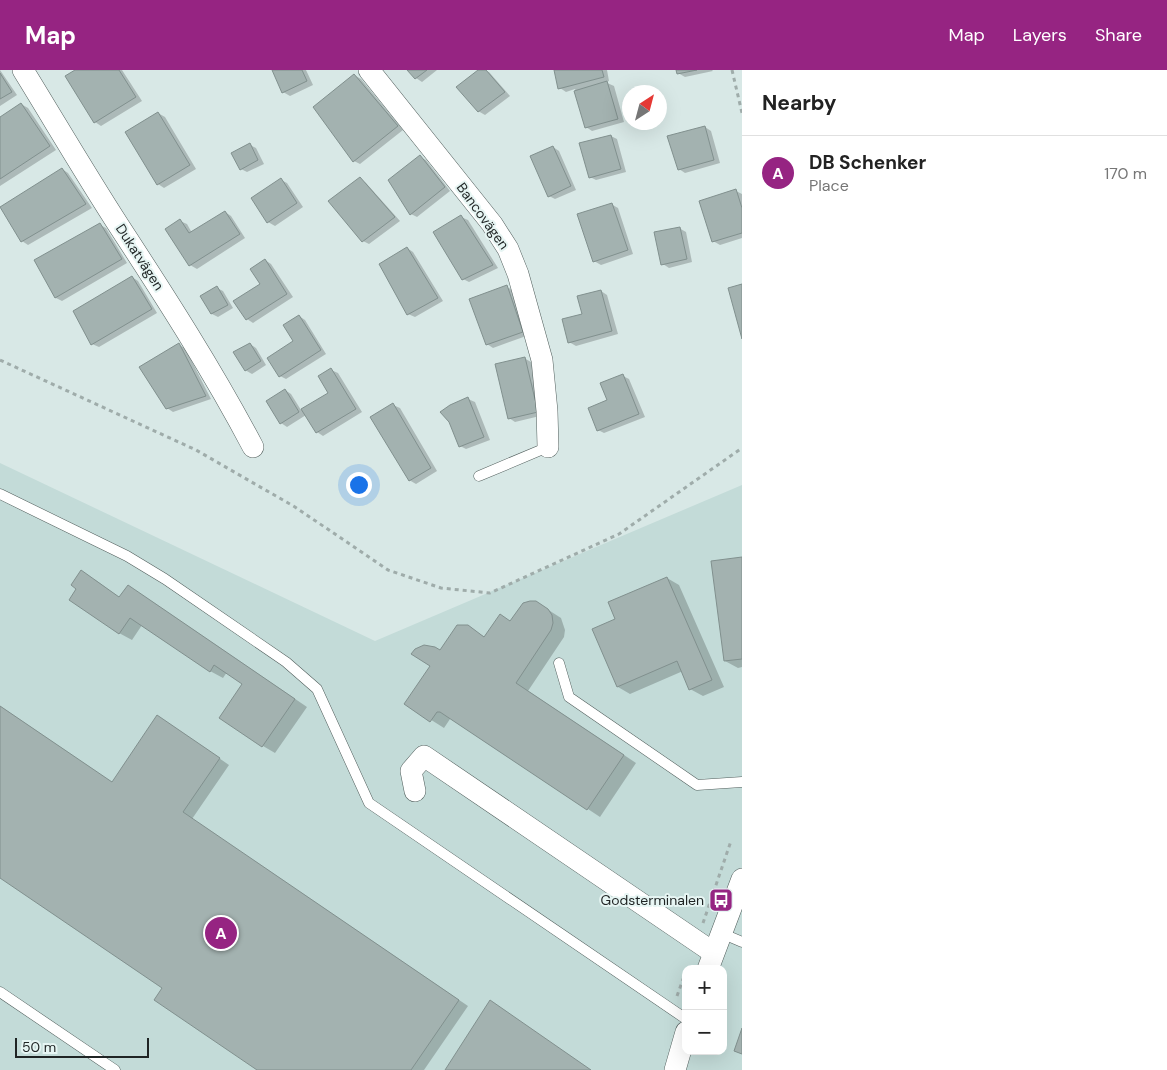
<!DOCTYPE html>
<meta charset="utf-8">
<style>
:root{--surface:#fff;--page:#f2f2f2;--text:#222;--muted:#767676;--line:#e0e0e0;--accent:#962482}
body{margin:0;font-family:"DM Sans",sans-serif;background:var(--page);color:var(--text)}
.controls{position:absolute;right:15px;bottom:15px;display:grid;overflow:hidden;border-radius:10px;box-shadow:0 5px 20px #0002}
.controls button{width:45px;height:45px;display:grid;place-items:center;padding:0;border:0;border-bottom:1px solid var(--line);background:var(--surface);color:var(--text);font:25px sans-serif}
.compass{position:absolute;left:622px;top:15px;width:45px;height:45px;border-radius:50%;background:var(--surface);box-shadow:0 5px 20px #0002;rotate:36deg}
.scale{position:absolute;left:15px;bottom:12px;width:134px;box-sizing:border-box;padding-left:5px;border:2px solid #1f2424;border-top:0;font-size:14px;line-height:18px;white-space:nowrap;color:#1f2424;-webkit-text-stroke:4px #e6f5f3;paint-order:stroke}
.you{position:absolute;left:358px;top:414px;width:18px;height:18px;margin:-12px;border:4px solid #fff;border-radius:50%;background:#1a73e8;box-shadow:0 0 0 8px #1a73e833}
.badge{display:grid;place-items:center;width:32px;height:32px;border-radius:50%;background:var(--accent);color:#fff;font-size:16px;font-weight:700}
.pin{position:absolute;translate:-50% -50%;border:2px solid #fff;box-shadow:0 1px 5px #0006}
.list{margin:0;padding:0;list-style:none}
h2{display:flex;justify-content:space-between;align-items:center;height:65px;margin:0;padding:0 20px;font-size:21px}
h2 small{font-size:16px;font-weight:400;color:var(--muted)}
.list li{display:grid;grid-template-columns:32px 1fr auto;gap:15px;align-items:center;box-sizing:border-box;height:75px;padding:0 20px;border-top:1px solid var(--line)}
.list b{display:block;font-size:19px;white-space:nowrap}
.list p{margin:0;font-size:16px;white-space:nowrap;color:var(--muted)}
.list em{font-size:16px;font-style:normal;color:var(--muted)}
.map{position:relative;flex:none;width:742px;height:1000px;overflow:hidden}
header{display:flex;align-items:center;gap:30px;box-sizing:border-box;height:70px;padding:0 25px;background:var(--accent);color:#fff}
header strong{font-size:24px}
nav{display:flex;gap:28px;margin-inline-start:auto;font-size:18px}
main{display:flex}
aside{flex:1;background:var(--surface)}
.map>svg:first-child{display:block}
.built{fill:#c3dbd8;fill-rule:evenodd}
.shadow{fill:#0003}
.building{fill:#a3b2b0;stroke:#81908e}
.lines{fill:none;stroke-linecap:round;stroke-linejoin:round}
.service-casing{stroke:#515e5c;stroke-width:11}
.minor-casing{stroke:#515e5c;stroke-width:22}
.path{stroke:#9facaa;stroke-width:3;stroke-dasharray:4 4;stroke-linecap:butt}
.service{stroke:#fff;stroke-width:10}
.minor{stroke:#fff;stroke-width:21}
.labels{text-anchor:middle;stroke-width:4;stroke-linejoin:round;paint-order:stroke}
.street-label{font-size:14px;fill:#1f2424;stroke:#e6f5f3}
.poi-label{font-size:14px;fill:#1f2424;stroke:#e6f5f3;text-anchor:end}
</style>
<header>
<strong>Map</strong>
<nav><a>Map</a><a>Layers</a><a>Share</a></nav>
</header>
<main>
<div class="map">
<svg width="742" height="1000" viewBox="0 0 742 1000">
<rect width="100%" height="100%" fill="#d8e8e6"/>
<path class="built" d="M0,393L375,571L742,415V1000H0ZM686,899H723V981H686Z"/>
<path class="shadow" d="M0,0L17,25L0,36Z
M77,0H122L142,31L101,56L95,52L66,7Z
M273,0H306L313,15L290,26L283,22Z
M409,0H437L422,12L416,8Z
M480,0L489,2L510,26L485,45L478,41Z
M555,0H607L609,11L605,12L614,16L624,52L592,61L586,57L575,19L566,22L560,18Z
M678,0H712L713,1L685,7L678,3Z
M354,5L361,9L403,60L360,94L354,91Z
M21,34L28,38L56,80L0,116V49Z
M158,43L165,47L196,99L164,118L158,114Z
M705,57L711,61L720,93L685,103L679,99Z
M611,66L617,69L626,102L596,110L590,107Z
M250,75L256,78L264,94L247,102L241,99Z
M553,77L559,81L576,120L555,129L549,126Z
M420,87L426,90L450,121L417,147L411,144Z
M62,99L68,103L92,138L28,175L22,171Z
M360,109L366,113L400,151L369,174L363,171Z
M281,110L287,113L303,137L275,156L268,152Z
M736,121L742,124V168L720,175L713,171Z
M611,134L618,138L633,184L601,195L594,191Z
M225,142L231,146L245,168L197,199L190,195L180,151L187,154L192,163Z
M461,147L468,150L498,198L469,212L463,209Z
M100,155L106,158L127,193L62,231L56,228L36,190Z
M679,158L686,162L692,192L669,198L663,194Z
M407,178L413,182L443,231L415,247L408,244Z
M265,190L271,194L293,227L253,253L247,249L262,215Z
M132,207L138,211L157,243L99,277L92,274Z
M506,217L513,220L529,265L493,278L487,274Z
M217,218L223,221L233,238L218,247L212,244L202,226Z
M601,221L607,225L618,264L576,276L569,272Z
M299,246L305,250L326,284L286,309L280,306L295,271Z
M250,274L256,278L266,295L252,304L245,300Z
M179,275L185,278L211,329L173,342L167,338Z
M524,288L531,292L544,345L515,352L509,348Z
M331,300L338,303L362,342L323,366L317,362L306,345L287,357L281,353L285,320L291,324L301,340L330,323Z
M623,306L629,309L645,347L604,363L598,360L609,331Z
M468,329L475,332L490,370L466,379L460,376L450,351Z
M393,335L400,338L437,401L416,414L409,410Z
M742,488V597L738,598L725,591Z
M667,508L679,515L724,617L703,626L690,619L683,601L630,624L618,617L617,550Z
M94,509L120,528L141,524L307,637L275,683L263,676L244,614L227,602L223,608L210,601L142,555L132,570L119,563Z
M536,532L561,548L565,560L564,567L528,621L636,693L600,747L452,649H450L444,658L406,634L441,582L467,557L485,567L511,552Z
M0,636L113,713L167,652L229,695L192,749L468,936L424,1000H259L163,918L0,807Z"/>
<path class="building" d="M75,0H119L136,27L94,53L65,6Z
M272,0H302L307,11L282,23Z
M407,0H427L415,9Z
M478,0H486L505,22L478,42L456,17Z
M554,0H602L604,7L558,19Z
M676,0H697L677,4Z
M0,3L12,22L0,29Z
M354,4L398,56L353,92L313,37Z
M607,11L618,49L585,58L574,21Z
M21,33L50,76L0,109V47Z
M158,42L190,95L157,115L125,62Z
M705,56L714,90L678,100L667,66Z
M611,65L621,99L589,108L579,73Z
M250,73L258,90L240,100L231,83Z
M553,76L571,116L548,127L530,86Z
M420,85L445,117L410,145L388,110Z
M62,98L86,134L21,172L0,137Z
M360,107L395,147L362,172L328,131Z
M281,108L297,133L267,153L251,128Z
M736,119L742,138V163L712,172L699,131Z
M612,133L628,180L593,192L577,144Z
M225,141L240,164L189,196L165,159L180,149L189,163Z
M461,145L493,195L462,210L433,162Z
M100,153L122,189L55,228L34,190Z
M680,157L687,189L661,195L654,162Z
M407,177L438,228L407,245L379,194Z
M265,189L287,224L246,250L233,231L260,214L250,199Z
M132,206L152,239L91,275L73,241Z
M742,214V269L728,218Z
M507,215L523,262L486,275L469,229Z
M217,216L228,235L211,244L200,226Z
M601,220L612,261L568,273L562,249L582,244L577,226Z
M299,245L321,280L279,307L267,288L293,271L283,255Z
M179,273L206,326L166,339L139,297Z
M250,273L261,291L245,301L233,282Z
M525,287L538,342L508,349L495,294Z
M331,298L356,339L316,363L301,339L328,323L318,306Z
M623,304L639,344L597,361L588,338L607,330L600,313Z
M285,319L299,342L280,354L266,331Z
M468,327L484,367L459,377L449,352L440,342L450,335Z
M393,333L431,398L409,411L370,347Z
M742,487V589L724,591L711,491Z
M81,500L119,527L128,515L295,629L262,677L219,648L242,614L214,595L210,602L130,548L119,564L69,530L76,519L71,515Z
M667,507L712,610L689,620L677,591L617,617L592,559L615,549L608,532Z
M530,531H536L548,539L552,545L553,553L551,560L516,613L624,685L587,740L440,642H437L430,652L404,634L430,596L411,584L415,579L424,575L435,577L440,580L457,555H468L484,567L500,544L510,551L523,533Z
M0,636L112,712L157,645L220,688L183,742L459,930L411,1000H257L154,930L162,918L0,808Z
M490,930L591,1000H445Z
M742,958V984L734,981Z"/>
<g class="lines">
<g class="service-casing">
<path id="service" d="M479,406L548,377
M0,424L127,486L165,509L286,592L317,619L369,733L686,949
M559,593L569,627L697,715L742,712
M721,863L742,872
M0,922L115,1000"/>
</g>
<g class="minor-casing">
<path id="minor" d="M23,0C55,52 86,105 119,156C166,228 213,301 253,377
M369,0L492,154L508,179L518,204L542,290L547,341L548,377
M415,721L411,701L424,686L714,883
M708,899L742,809
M675,1000L686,962"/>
</g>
<path class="path" d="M732,0L742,43
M0,290L196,380L295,437L388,500L441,518L490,523L619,464L742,378
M703,853L731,771
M677,926L686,901"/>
<use href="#service" class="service"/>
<use href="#minor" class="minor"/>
</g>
<defs>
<g id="bus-square" transform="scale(1.25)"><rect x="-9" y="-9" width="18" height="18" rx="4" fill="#962482" stroke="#e6f5f3"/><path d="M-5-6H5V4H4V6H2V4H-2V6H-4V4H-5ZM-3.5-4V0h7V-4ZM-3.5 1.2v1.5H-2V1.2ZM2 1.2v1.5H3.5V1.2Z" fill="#fff"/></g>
</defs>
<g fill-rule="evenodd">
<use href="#bus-square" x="721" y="830"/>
</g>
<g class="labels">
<g class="street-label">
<text transform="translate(483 146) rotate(54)" y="5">Bancovägen</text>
<text transform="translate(140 187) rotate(57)" y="5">Dukatvägen</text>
</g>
<g class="poi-label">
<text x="704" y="835">Godsterminalen</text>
</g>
</g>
</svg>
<div class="controls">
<button>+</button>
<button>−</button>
</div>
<svg class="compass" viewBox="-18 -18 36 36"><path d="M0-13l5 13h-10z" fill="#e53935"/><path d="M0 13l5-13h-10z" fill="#767676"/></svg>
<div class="scale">50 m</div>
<div class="you"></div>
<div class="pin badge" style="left:221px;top:863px">A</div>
</div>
<aside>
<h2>Nearby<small></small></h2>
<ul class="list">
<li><span class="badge">A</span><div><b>DB Schenker</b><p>Place</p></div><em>170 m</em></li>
</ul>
</aside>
</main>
